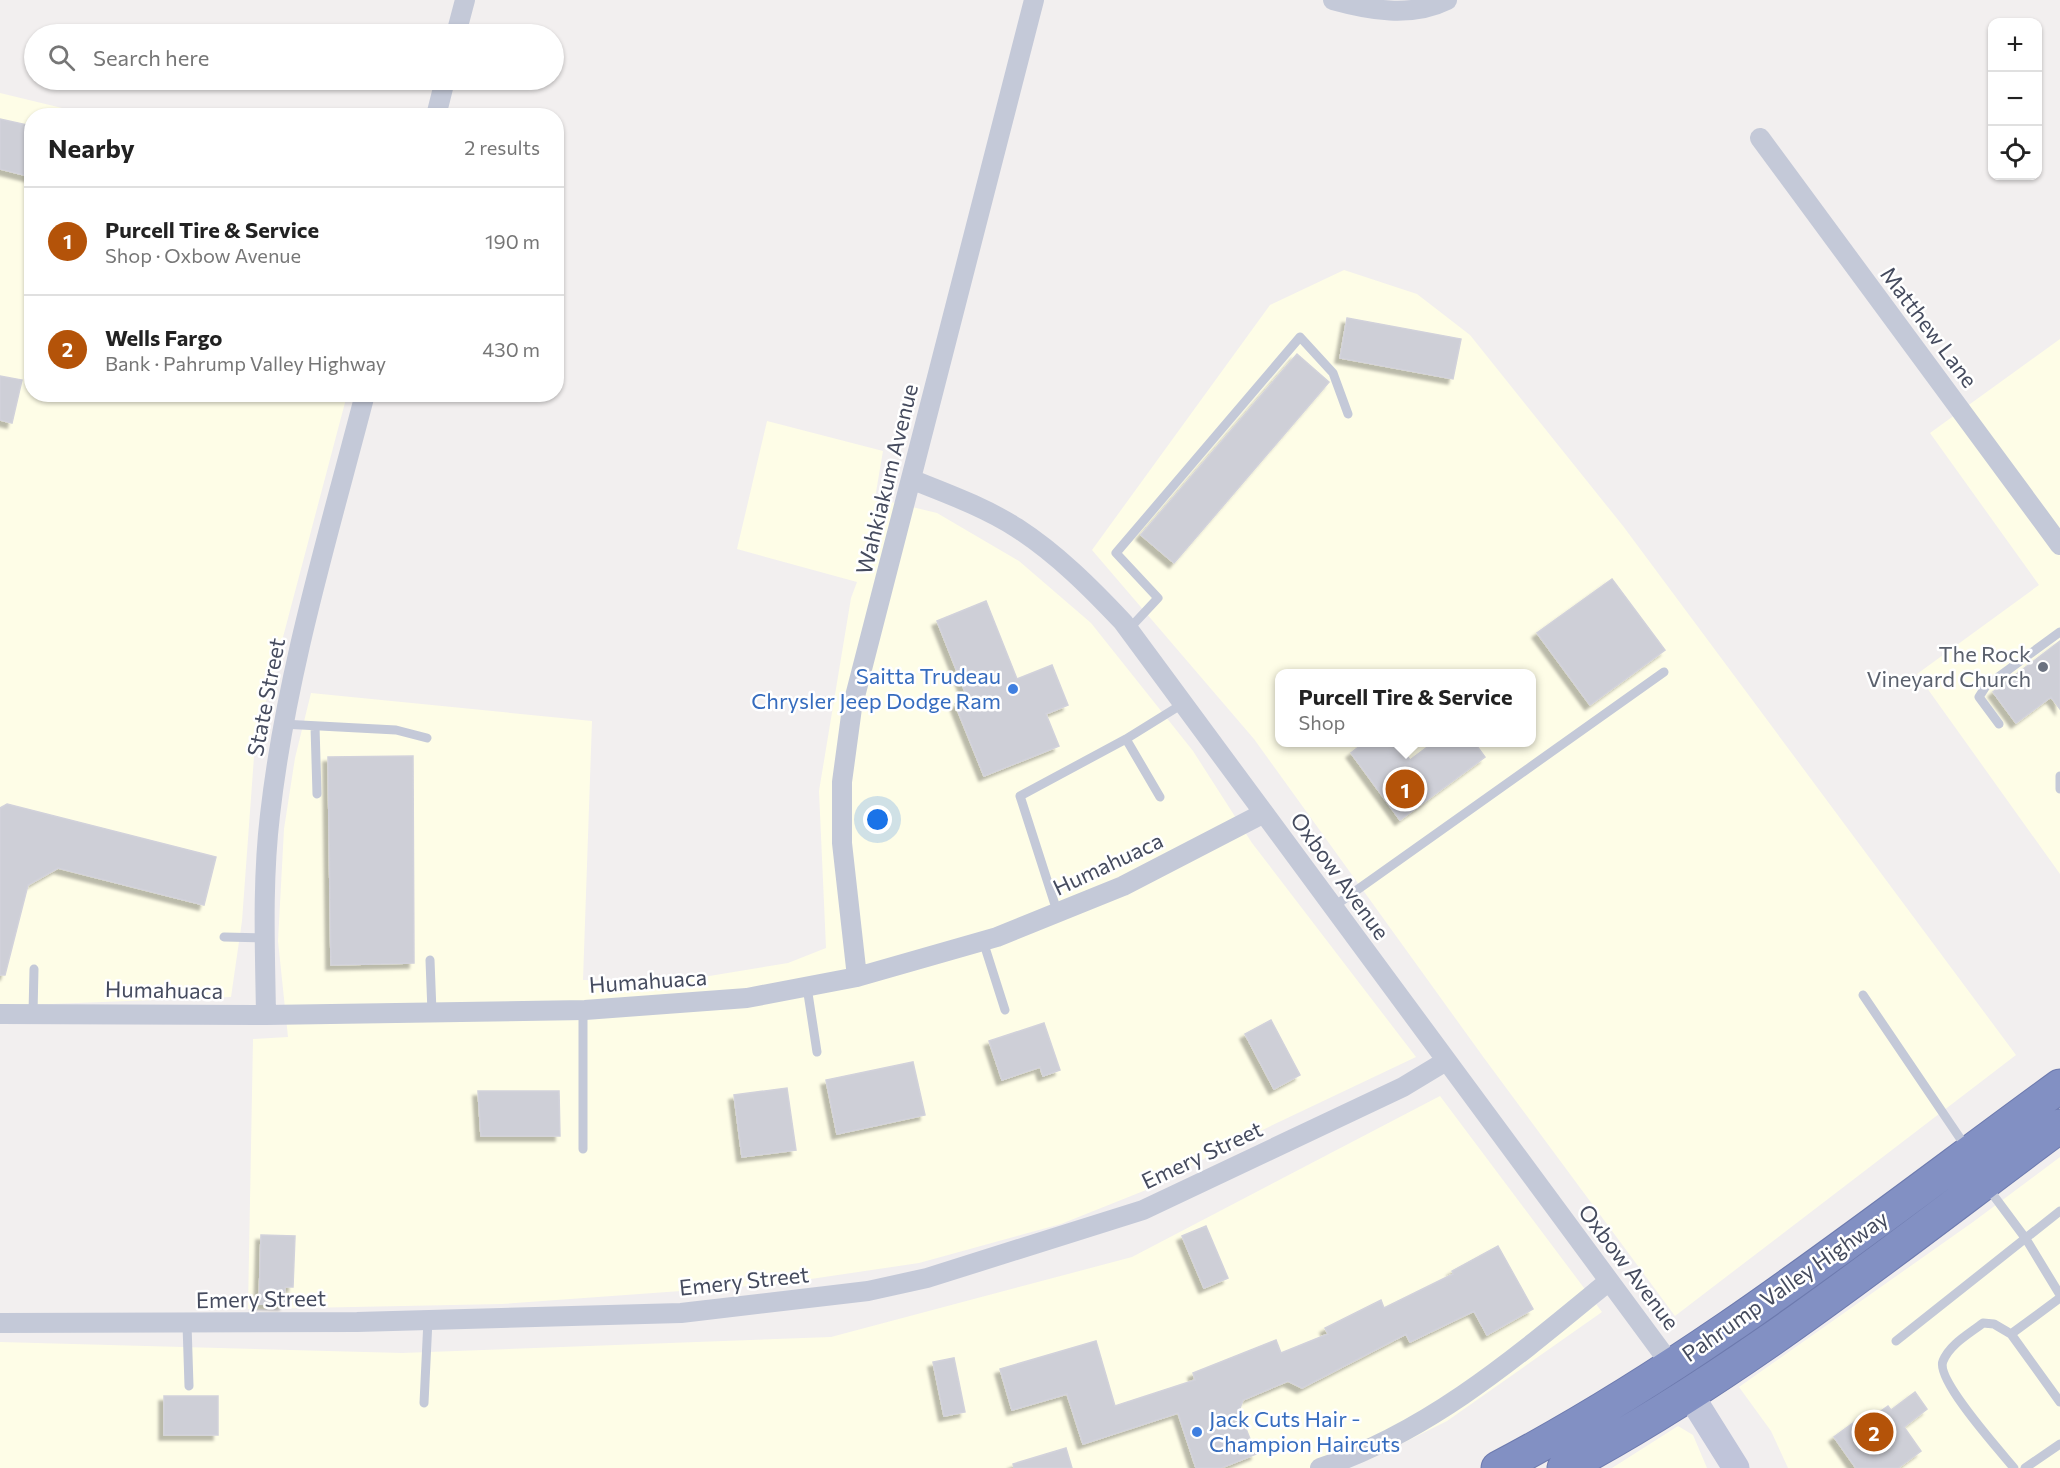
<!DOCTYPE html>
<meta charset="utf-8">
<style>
:root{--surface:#fff;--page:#f2f2f2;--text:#222;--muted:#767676;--line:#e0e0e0;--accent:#b45309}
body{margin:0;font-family:Commissioner,sans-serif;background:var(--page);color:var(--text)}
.controls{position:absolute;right:18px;top:18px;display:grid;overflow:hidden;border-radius:12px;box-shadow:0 2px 4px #0004}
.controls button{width:54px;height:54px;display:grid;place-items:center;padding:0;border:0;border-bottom:2px solid var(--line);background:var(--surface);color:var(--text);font:30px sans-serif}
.you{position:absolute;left:878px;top:820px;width:21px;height:21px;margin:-15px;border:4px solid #fff;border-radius:50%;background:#1a73e8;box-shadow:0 0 0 9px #1a73e833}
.badge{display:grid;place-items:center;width:39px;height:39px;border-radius:50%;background:var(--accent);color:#fff;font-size:20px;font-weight:700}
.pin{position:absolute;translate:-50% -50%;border:3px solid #fff;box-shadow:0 2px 6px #0006}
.popup{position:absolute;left:1275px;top:669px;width:261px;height:78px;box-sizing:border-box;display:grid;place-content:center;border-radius:12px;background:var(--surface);filter:drop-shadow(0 2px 4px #0005);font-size:20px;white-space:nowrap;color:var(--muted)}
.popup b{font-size:22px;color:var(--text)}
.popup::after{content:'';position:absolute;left:50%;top:100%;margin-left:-12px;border:12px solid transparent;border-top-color:var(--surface)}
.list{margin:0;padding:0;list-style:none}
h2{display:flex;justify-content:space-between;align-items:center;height:78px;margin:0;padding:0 24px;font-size:26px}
h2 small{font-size:20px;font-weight:400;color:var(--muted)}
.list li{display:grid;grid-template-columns:39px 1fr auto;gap:18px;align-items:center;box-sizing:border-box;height:108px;padding:0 24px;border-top:2px solid var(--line)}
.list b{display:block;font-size:22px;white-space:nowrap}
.list p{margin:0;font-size:20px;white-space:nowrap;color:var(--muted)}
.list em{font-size:20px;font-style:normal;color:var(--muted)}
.icon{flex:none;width:33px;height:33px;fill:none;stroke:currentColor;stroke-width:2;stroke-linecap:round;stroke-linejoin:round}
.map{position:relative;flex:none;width:2060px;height:1468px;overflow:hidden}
.search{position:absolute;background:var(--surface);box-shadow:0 2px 4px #0004;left:24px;top:24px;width:540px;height:66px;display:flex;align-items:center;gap:15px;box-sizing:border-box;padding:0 21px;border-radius:33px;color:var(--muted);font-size:22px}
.panel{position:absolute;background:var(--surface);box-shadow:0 2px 4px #0004;left:24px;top:108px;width:540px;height:294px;border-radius:24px}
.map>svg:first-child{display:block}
.commercial{fill:#fefde7;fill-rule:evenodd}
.building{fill:#cecfd7;stroke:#d2d2db;stroke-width:1.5;filter:url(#shadow)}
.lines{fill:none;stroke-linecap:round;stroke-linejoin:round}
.highway-casing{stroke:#6d7aae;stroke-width:35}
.lane{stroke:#c4c9d8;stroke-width:9}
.street{stroke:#c4c9d8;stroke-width:20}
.secondary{stroke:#c0c5da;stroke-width:27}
.highway{stroke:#8290c3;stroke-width:33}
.worship-dot{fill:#6b7280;stroke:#fff;stroke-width:2}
.shop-dot{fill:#3f7fe0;stroke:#fff;stroke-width:2}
.labels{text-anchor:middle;stroke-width:5;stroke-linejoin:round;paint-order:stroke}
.street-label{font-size:22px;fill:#454b5e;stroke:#fff}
.worship-label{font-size:22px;fill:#5b616d;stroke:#fff;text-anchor:end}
.shop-label{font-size:22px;fill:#366cbe;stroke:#fff;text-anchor:end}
</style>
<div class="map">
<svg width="2060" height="1468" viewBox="0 0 2060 1468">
<defs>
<filter id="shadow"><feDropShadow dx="-5" dy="5" stdDeviation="1.5" flood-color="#0004"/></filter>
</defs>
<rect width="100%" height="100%" fill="#f2efef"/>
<path class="commercial" d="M0,93L91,115L32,116V394L347,395L255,743L242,921L231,997L0,1006Z
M1344,270L1417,294L1470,335L1623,526L2016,1055L1675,1316L1484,1058L1254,739L1092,550L1270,305ZM1279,674H1531V742H1279Z
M2060,339V874L1917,674L2039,585L1930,433Z
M767,421L883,451L875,498L937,513L1019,561L1091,623L1193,751L1252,843L1416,1057L1216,1152L1156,1186L1061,1224L919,1263L777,1284L502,1304L248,1309L253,1039L288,1037L278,941L284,829L295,758L311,693L592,721L583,980L673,982L788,963L826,948L819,791L851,598L857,582L737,549Z
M1440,1096L1602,1312L1447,1421L1373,1458L1346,1468H0V1342L402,1353L831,1337L1132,1257Z
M2060,1157V1468H1788L1771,1431L1739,1387L1973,1222Z
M1678,1426L1693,1435L1707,1468H1612Z"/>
<path class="building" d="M0,119L32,126V177L0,169Z
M1347,318L1461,339L1453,379L1340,358Z
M1297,354L1329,382L1174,563L1141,535Z
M0,376L22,380L12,423L0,420Z
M1612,579L1665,650L1590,705L1537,633Z
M986,601L1017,679L1052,665L1068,705L1046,714L1059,746L984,776L955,704L968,699L937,621Z
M2060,641V709L2051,697L2016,723L1993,692Z
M1365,742H1397L1410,760L1434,742H1474L1485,757L1400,820L1351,753Z
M413,756L414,963L331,965L328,757Z
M7,804L216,857L204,905L58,868L28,885L5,975H0V808Z
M1271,1020L1300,1075L1274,1089L1245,1034Z
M1044,1023L1060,1070L1043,1076L1040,1067L1002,1080L989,1041Z
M913,1062L925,1115L837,1134L826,1080Z
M787,1088L796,1150L742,1157L734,1095Z
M478,1091H559L560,1136H481Z
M1206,1226L1228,1278L1204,1288L1182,1236Z
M261,1235L295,1236L293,1287H285L284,1305L259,1304Z
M1498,1246L1533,1309L1487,1335L1474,1311L1410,1342L1406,1334L1302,1388L1288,1381L1243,1400L1239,1411L1256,1454L1221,1468H1196L1178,1413L1083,1444L1067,1394L1012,1410L1000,1369L1096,1341L1115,1406L1195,1380L1193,1373L1276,1340L1281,1353L1328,1334L1325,1328L1381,1300L1384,1308L1453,1274L1452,1271Z
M954,1358L965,1412L944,1416L933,1362Z
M1915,1392L1927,1409L1904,1427L1921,1451L1898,1468H1856L1834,1437L1864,1415L1868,1420L1888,1406L1891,1410Z
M164,1396H218V1435H164Z
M1066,1448L1072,1468H1014L1013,1464Z"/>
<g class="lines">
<g class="highway-casing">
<path id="highway" d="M1498,1468C1699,1363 1877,1219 2060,1086
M1564,1468C1741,1374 1899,1245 2060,1126"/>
</g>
<path class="lane" d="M1129,629L1158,598L1116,553L1300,337L1333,373L1348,414
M282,724L396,730L427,738
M1999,724L1979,697L1986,686L2060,632
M315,726L317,794
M1126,739L1160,797
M2060,776V789
M1333,907L1664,672
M1058,914L1020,796L1126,739L1184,703
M224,937L265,938
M983,941L1005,1010
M430,960L432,1012
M807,987L817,1052
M1863,995L1966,1147
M583,1010V1149
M33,1013L34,969
M1988,1188L2026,1239L2060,1295
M2060,1298L2011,1334L2060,1402
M187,1324L189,1386
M2011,1334L1994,1324L1983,1323C1969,1334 1950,1344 1943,1361C1935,1379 2000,1451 2014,1468
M1896,1341L2060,1211
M424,1403L428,1320
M2025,1468L2060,1444"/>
<path class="street" d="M1333,0C1369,10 1411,18 1447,0
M456,34L465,0
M436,116L445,80
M1760,138L2060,545
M913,480C948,494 984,507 1017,528C1057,554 1090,587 1123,622L1672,1366
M857,977L842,843V782L852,708L1034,0
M0,1014L266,1015L585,1010L747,998L857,977L997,937L1123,886L1264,813
M266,1015C265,949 262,882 270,815C286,673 329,533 365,394
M0,1323L357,1322L681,1313L868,1291L927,1278L1143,1210L1403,1087L1446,1061
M1320,1468C1430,1432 1520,1354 1609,1281"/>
<path class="secondary" d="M1689,1393L1736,1468"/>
<use href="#highway" class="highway"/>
</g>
<circle class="worship-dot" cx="2043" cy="667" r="6"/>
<g class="shop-dot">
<circle cx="1013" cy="689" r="6"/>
<circle cx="1197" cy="1432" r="6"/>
</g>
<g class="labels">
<g class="street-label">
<text transform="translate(1929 327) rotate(53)" y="8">Matthew Lane</text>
<text transform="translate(887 479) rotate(-76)" y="8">Wahkiakum Avenue</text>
<text transform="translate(266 697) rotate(-79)" y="8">State Street</text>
<text transform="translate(1108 864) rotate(-25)" y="8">Humahuaca</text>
<text transform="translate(1340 876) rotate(54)" y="8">Oxbow Avenue</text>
<text transform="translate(648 981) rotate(-4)" y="8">Humahuaca</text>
<text transform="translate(164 990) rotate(1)" y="8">Humahuaca</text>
<text transform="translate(1202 1155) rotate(-25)" y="8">Emery Street</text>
<text transform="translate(1629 1267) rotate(53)" y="8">Oxbow Avenue</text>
<text transform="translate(744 1281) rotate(-6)" y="8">Emery Street</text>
<text transform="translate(1785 1286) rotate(-35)" y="8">Pahrump Valley Highway</text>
<text transform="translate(261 1299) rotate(-1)" y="8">Emery Street</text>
</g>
<g class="worship-label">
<text x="2031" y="662">The Rock<tspan x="2031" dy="25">Vineyard Church</tspan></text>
</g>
<g class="shop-label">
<text x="1001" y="684">Saitta Trudeau<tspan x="1001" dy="25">Chrysler Jeep Dodge Ram</tspan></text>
<text x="1209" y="1427" text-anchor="start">Jack Cuts Hair -<tspan x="1209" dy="25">Champion Haircuts</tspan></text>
</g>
</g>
</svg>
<div class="controls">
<button>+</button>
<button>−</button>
<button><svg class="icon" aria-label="locate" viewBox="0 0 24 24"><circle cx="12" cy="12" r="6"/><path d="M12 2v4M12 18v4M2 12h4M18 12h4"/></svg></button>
</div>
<div class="you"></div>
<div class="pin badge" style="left:1405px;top:789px">1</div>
<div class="popup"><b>Purcell Tire &amp; Service</b>Shop</div>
<div class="pin badge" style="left:1874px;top:1432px">2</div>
<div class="search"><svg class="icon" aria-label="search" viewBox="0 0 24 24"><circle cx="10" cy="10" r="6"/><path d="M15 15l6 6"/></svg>Search here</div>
<section class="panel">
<h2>Nearby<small>2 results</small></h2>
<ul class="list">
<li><span class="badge">1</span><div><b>Purcell Tire &amp; Service</b><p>Shop · Oxbow Avenue</p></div><em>190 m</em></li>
<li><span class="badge">2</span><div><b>Wells Fargo</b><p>Bank · Pahrump Valley Highway</p></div><em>430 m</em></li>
</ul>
</section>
</div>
